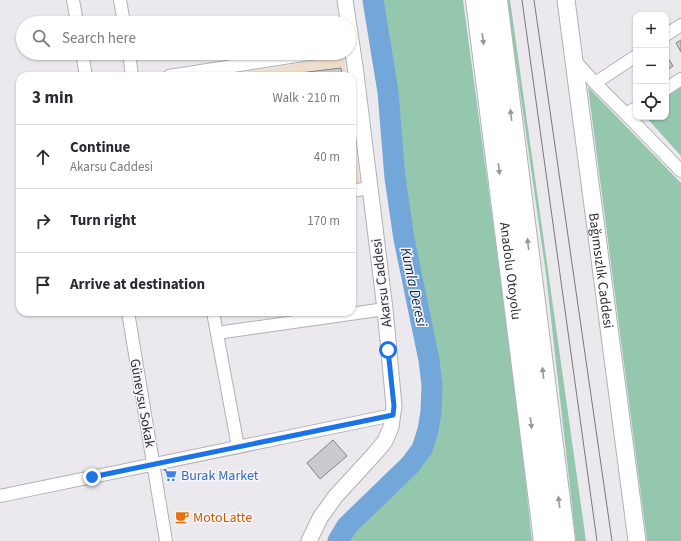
<!DOCTYPE html>
<meta charset="utf-8">
<style>
:root{--surface:#fff;--page:#f2f2f3;--text:#2b2b33;--muted:#7c7c81;--line:#e1e1e2}
body{margin:0;font-family:"Source Sans 3",sans-serif;background:var(--page);color:var(--text)}
.controls{position:absolute;right:12px;top:12px;display:grid;overflow:hidden;border-radius:8px;box-shadow:0 1px 3px #0004}
.controls button{width:36px;height:36px;display:grid;place-items:center;padding:0;border:0;border-bottom:1px solid var(--line);background:var(--surface);color:var(--text);font:20px sans-serif}
.stop{position:absolute;width:12px;height:12px;margin:-9px;border:3px solid #1a73e8;border-radius:50%;background:#fff}
.stop.end{background:#1a73e8;border-color:#fff;box-shadow:0 1px 4px #0008}
.list{margin:0;padding:0;list-style:none}
h2{display:flex;justify-content:space-between;align-items:center;height:52px;margin:0;padding:0 16px;font-size:17px}
h2 small{font-size:13px;font-weight:400;color:var(--muted)}
.list li{display:grid;grid-template-columns:26px 1fr auto;gap:12px;align-items:center;box-sizing:border-box;height:64px;padding:0 16px;border-top:1px solid var(--line)}
.list b{display:block;font-size:15px;white-space:nowrap}
.list p{margin:0;font-size:13px;white-space:nowrap;color:var(--muted)}
.list em{font-size:13px;font-style:normal;color:var(--muted)}
.icon{flex:none;width:22px;height:22px;fill:none;stroke:currentColor;stroke-width:2;stroke-linecap:round;stroke-linejoin:round}
.map{position:relative;flex:none;width:681px;height:541px;overflow:hidden}
.search{position:absolute;background:var(--surface);box-shadow:0 1px 3px #0004;left:16px;top:16px;width:340px;height:44px;display:flex;align-items:center;gap:10px;box-sizing:border-box;padding:0 14px;border-radius:22px;color:var(--muted);font-size:15px}
.panel{position:absolute;background:var(--surface);box-shadow:0 1px 3px #0004;left:16px;top:72px;width:340px;height:244px;border-radius:12px}
.map>svg:first-child{display:block}
.education{fill:#efddcc}
.green{fill:#94c7ad}
.lines{fill:none;stroke-linecap:round;stroke-linejoin:round}
.river{stroke:#73a7d9;stroke-width:21}
.building{fill:#cccace;stroke:#848286}
.minor-casing{stroke:#b2b1b5;stroke-width:14}
.tertiary-casing{stroke:#b2b1b5;stroke-width:17}
.secondary-casing{stroke:#b2b1b5;stroke-width:19}
.motorway-casing{stroke:#b2b1b5;stroke-width:24}
.minor{stroke:#fff;stroke-width:12}
.tertiary{stroke:#fff;stroke-width:15}
.secondary{stroke:#fff;stroke-width:17}
.motorway{stroke:#fff;stroke-width:22}
.tram{stroke:#79787b;stroke-width:1}
.oneway{fill:#979698}
.route{stroke:#1a73e8;stroke-width:5}
.labels{text-anchor:middle;stroke-width:3;stroke-linejoin:round;paint-order:stroke}
.street-label{font-size:14px;fill:#2f2e30;stroke:#f8f6fb}
.shop-label{font-size:14px;fill:#366cbe;stroke:#f8f6fb;text-anchor:start}
.food-label{font-size:14px;fill:#c56008;stroke:#f8f6fb;text-anchor:start}
.water-label{font-size:15px;font-style:italic;fill:#022a4b;stroke:#f8f6fb}
</style>
<div class="map">
<svg width="681" height="541" viewBox="0 0 681 541">
<rect width="100%" height="100%" fill="#ebe9ee"/>
<path class="education" d="M344,56L346,76H223Z
M352,120L360,184L352,186Z"/>
<path class="green" d="M378,0H463L516,394L532,541H345L352,531C372,511 416,474 427,450C456,386 421,301 411,236C399,157 394,78 378,0Z
M507,0H510L586,541H576L546,274Z
M681,86V156L646,117H666V95Z
M588,87L681,183V541H647Z"/>
<g class="lines">
<path class="river" d="M338,541L347,526L410,465L422,449L428,430L431,412L432,385L429,360L404,239L395,178L388,92L373,0"/>
</g>
<path class="building" d="M681,40V52L676,43Z
M666,55L673,66L666,71Z
M341,68L342,76H291V74Z
M333,440L347,456L320,479L307,463Z"/>
<g class="lines">
<g class="minor-casing">
<path id="minor" d="M73,0L77,23
M120,0L124,23
M666,35L681,25
M82,53L86,76
M129,53L132,76
M576,62L595,83L636,56
M169,76L316,53
M595,83L626,114L636,108
M666,89L681,79
M626,114L681,171
M352,191L369,188
M128,312L166,541
M213,312L238,447
M217,333L385,309
M0,496L393,415"/>
</g>
<g class="tertiary-casing">
<path id="tertiary" d="M309,541L320,518L335,497L377,451L385,441L391,427L394,406L385,309L355,66L345,0"/>
</g>
<g class="secondary-casing">
<g id="secondary">
<path id="s1" d="M566,0L637,541"/>
</g>
</g>
<g class="motorway-casing">
<g id="motorway">
<path id="s2" d="M477,0L545,541"/>
<path d="M496,0L564,541"/>
</g>
</g>
<use href="#minor" class="minor"/>
<use href="#tertiary" class="tertiary"/>
<use href="#secondary" class="secondary"/>
<use href="#motorway" class="motorway"/>
<path class="tram" d="M522,0L597,541
M534,0L612,541"/>
</g>
<defs><path id="oneway-solid" d="M-6-.8H1V-3.2L6.5 0L1 3.2V.8H-6Z"/></defs>
<g class="oneway">
<use href="#oneway-solid" transform="translate(483 39) rotate(82)"/>
<use href="#oneway-solid" transform="translate(511 115) rotate(-97)"/>
<use href="#oneway-solid" transform="translate(499 169) rotate(83)"/>
<use href="#oneway-solid" transform="translate(528 244) rotate(-97)"/>
<use href="#oneway-solid" transform="translate(543 373) rotate(-97)"/>
<use href="#oneway-solid" transform="translate(531 423) rotate(83)"/>
<use href="#oneway-solid" transform="translate(559 502) rotate(-97)"/>
</g>
<g class="lines">
<path class="route" d="M92,477L393,415L394,406L388,350"/>
</g>
<defs>
<g id="supermarket-bare" transform="scale(1.08)"><path d="M-6-5.5h2.5l.6 2H6L4.5 2H-2.5L-4.4-4H-6ZM-1.5 3.2a1.3 1.3 0 1 0 .1 0ZM3 3.2a1.3 1.3 0 1 0 .1 0Z" fill="#3f7fe0" stroke="#f8f6fb" stroke-width="2.5" paint-order="stroke"/></g>
<g id="cafe-bare" transform="scale(1.08)"><path d="M-5.5-4.5H6V0H3Q3 3.5 0 3.5H-2.5Q-5.5 3.5-5.5 0ZM3-3.2v2h1.7v-2ZM-6 4.5H4V6H-6Z" fill="#e8710a" stroke="#f8f6fb" stroke-width="2.5" paint-order="stroke"/></g>
</defs>
<g fill-rule="evenodd">
<use href="#supermarket-bare" x="170" y="475"/>
<use href="#cafe-bare" x="182" y="517"/>
</g>
<g class="labels">
<g class="street-label">
<text dy="5" stroke="none"><textPath href="#s2" startOffset="273">Anadolu Otoyolu</textPath></text>
<text dy="5" stroke="none"><textPath href="#s1" startOffset="273">Bağımsızlık Caddesi</textPath></text>
<text transform="translate(381 283) rotate(-97)" y="5">Akarsu Caddesi</text>
<text transform="translate(143 403) rotate(80)" y="5">Güneysu Sokak</text>
</g>
<g class="shop-label">
<text x="181" y="480">Burak Market</text>
</g>
<g class="food-label">
<text x="193" y="522">MotoLatte</text>
</g>
<g class="water-label">
<text transform="translate(414 287) rotate(78)" y="5">Kumla Deresi</text>
</g>
</g>
</svg>
<div class="controls">
<button>+</button>
<button>−</button>
<button><svg class="icon" aria-label="locate" viewBox="0 0 24 24"><circle cx="12" cy="12" r="6"/><path d="M12 2v4M12 18v4M2 12h4M18 12h4"/></svg></button>
</div>
<div class="stop" style="left:388px;top:350px"></div>
<div class="stop end" style="left:92px;top:477px"></div>
<div class="search"><svg class="icon" aria-label="search" viewBox="0 0 24 24"><circle cx="10" cy="10" r="6"/><path d="M15 15l6 6"/></svg>Search here</div>
<section class="panel">
<h2>3 min<small>Walk · 210 m</small></h2>
<ul class="list">
<li><svg class="icon" aria-label="ahead" viewBox="0 0 24 24"><path d="M12 20V5M6 11l6-6 6 6"/></svg><div><b>Continue</b><p>Akarsu Caddesi</p></div><em>40 m</em></li>
<li><svg class="icon" aria-label="right" viewBox="0 0 24 24"><path d="M7 20v-9h11M14 6l5 5-5 5"/></svg><div><b>Turn right</b></div><em>170 m</em></li>
<li><svg class="icon" aria-label="arrive" viewBox="0 0 24 24"><path d="M6 21V4h12l-3 4 3 4H6"/></svg><div><b>Arrive at destination</b></div></li>
</ul>
</section>
</div>
